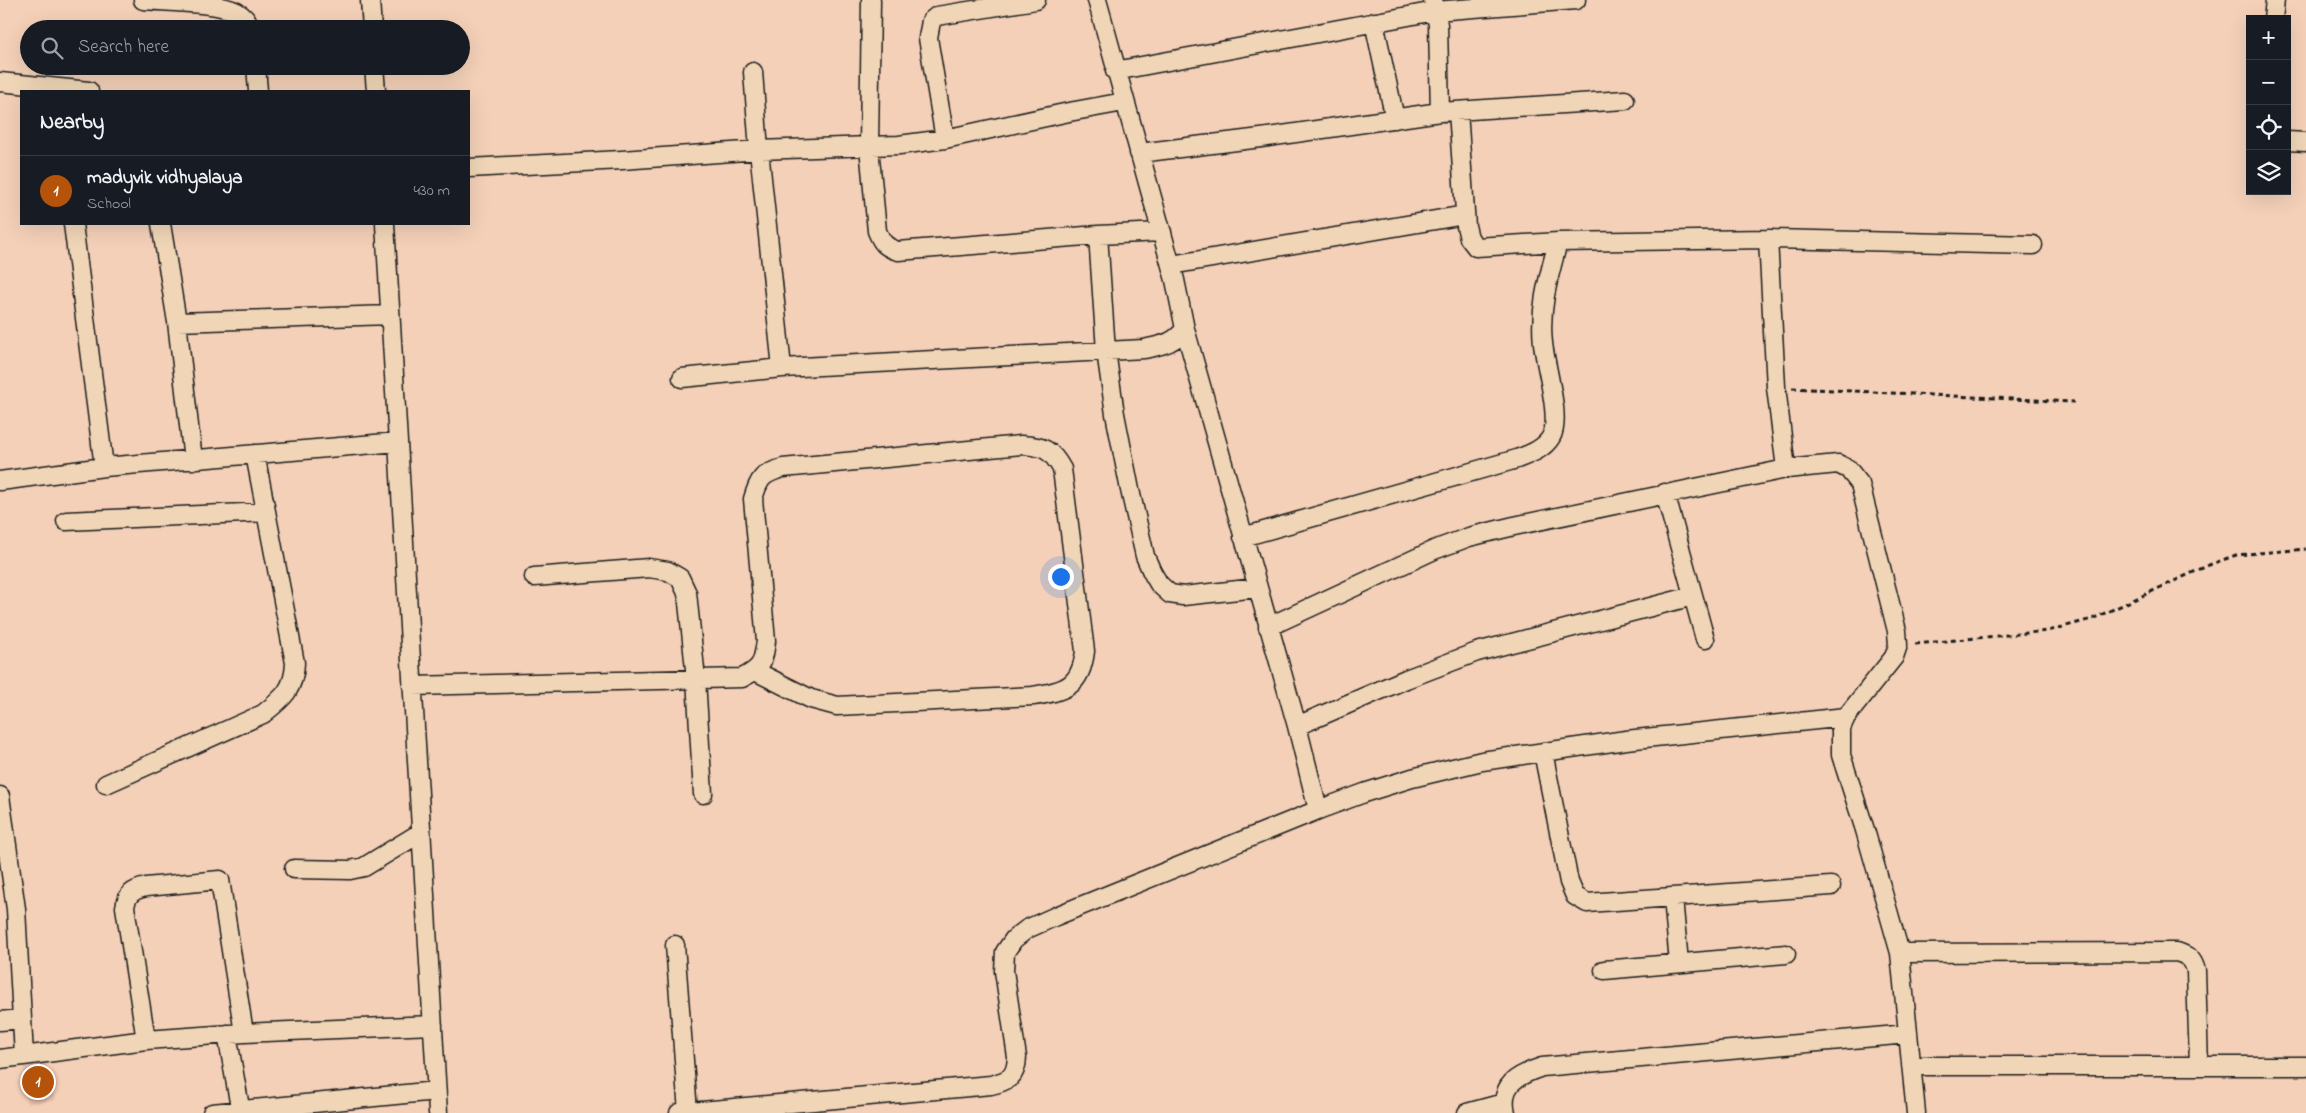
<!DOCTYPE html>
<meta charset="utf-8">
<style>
:root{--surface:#171b24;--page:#242831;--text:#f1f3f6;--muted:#9ea1a6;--line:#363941;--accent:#b45309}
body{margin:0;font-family:"Indie Flower",sans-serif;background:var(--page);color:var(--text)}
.controls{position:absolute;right:15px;top:15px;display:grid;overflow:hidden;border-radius:0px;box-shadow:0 5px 20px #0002}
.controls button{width:45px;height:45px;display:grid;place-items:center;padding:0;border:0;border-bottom:1px solid var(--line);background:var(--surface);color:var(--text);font:25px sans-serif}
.you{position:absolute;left:1060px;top:576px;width:18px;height:18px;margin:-12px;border:4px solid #fff;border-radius:50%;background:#1a73e8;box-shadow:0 0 0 8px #1a73e833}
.badge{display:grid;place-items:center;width:32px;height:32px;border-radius:50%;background:var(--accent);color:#fff;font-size:16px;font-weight:700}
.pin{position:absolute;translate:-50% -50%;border:2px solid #fff;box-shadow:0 1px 5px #0006}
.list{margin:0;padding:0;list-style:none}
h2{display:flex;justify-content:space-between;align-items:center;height:65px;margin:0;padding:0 20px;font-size:21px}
h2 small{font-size:16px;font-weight:400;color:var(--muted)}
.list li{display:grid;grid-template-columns:32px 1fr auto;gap:15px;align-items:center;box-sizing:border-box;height:70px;padding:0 20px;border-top:1px solid var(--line)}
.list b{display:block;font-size:19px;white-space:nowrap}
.list p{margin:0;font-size:16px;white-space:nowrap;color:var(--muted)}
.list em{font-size:16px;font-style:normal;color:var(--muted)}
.icon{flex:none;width:28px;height:28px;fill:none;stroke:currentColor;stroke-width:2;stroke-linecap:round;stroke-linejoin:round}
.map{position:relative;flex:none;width:2306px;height:1113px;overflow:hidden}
.search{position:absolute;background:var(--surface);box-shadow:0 5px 20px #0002;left:20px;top:20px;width:450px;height:55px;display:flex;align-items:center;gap:12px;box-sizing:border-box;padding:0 18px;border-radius:28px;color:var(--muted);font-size:19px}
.panel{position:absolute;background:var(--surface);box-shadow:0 5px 20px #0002;left:20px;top:90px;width:450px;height:135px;border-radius:0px}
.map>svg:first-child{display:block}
.built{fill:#e8c0ae}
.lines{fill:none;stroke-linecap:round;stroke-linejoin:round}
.minor-casing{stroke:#1c1c1c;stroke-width:21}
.path{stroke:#1c1c1c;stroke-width:3;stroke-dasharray:5 4;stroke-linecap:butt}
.minor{stroke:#f0d6b7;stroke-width:18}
</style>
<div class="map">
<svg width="2306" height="1113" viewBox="0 0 2306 1113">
<rect width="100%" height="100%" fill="#f4d0b8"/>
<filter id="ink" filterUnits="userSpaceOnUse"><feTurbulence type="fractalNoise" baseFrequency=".02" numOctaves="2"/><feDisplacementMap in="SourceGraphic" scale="10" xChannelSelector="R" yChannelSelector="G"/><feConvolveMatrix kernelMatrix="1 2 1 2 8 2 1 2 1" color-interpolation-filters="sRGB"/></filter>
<g filter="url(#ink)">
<path class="built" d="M46,1063L55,1100L27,1104L24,1064Z"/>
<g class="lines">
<g class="minor-casing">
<path id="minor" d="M143,0C166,2 218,2 237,12C244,16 248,21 252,29
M370,0L372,29
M871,0L869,147L877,231C882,243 885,247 898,251L1098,235L1162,232
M1433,0L1438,25L1440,112
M2273,19L2275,0
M1374,22L1395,119
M256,66L258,91
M374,66L376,91
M1115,71L1435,11L1576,0
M753,72L759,150L782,368
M0,82L89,91
M1458,111L1466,226L1469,238L1476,247L1558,242L1768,239L2033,245
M945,139L928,38L931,21L937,16L1036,0
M2287,141L2306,142
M1139,153L1261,138L1440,112L1625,100
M469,168L622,160L759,150L899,145L945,139L1069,112L1124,102
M73,224L104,467
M161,224L177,322L193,460
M385,224L438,1113
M1098,235L1106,351L1115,414L1130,490L1145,556L1152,572L1159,584L1170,594L1183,596L1257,588
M1768,239L1776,387L1786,469
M1171,265L1465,215
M177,322L390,315
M1185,329L1297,726L1318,810
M682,378L782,368L1144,349C1162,345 1173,344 1185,329L1175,280L1097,0
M0,481L104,467L398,442
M1665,493L1705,639
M66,521L266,512
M1243,537L1517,459C1530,454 1544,449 1551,437C1562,419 1545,366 1543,343C1539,308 1549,276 1558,242
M534,577L649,568L668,571L680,578L687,593L696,679L703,794
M1268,627L1434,550L1469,537L1514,526L1786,469L1838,464L1848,469L1860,484L1897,631L1898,645L1894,657L1846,717L1841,728V755L1865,830L1900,953L1916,1113
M412,686L742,678C762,668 763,663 766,641L753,499C759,478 762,474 783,468L1021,445C1043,446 1051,449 1062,469L1085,651C1081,686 1066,691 1033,696L837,706L811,699L755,671
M1297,726L1406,679L1477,652L1693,596
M1543,752L1569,882L1575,896L1587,903L1831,886
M106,784L263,714C283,698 294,690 295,663L255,454
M0,796L16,909L24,1056
M294,869L350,870L364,867L420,833
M1673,898L1679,963
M675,945L688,1112
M1900,953L2177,952C2189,956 2193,959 2196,971L2199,1066
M1604,970L1786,954
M0,1021L22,1019
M227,1034L241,1113
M146,1040L125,907C127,894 133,890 146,887L220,880L244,1033
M0,1059L146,1040L244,1033L433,1025
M1911,1066H2306
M212,1113L436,1091
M679,1113L991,1085C1009,1080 1016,1078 1017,1057L1004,971L1005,952L1014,939L1027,929L1056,916L1318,810L1367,792L1412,778L1482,761L1626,740L1846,717
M1467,1113L1504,1103
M1506,1113C1499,1084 1518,1075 1542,1067L1908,1034"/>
</g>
<path class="path" d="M1792,388L2074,402
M1915,644L2048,631L2092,619L2209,565L2236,555L2306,549"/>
<use href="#minor" class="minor"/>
</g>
</g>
</svg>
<div class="controls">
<button>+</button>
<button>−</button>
<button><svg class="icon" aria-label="locate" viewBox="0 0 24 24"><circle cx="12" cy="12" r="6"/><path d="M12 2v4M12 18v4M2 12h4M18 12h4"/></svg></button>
<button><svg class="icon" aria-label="layers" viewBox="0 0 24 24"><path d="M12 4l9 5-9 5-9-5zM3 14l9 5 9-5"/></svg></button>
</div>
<div class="you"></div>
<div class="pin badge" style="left:38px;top:1082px">1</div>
<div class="search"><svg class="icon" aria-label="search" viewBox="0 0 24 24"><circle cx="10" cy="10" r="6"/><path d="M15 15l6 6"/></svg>Search here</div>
<section class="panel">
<h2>Nearby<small></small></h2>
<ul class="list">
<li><span class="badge">1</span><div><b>madyvik vidhyalaya</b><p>School</p></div><em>430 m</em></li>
</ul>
</section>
</div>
